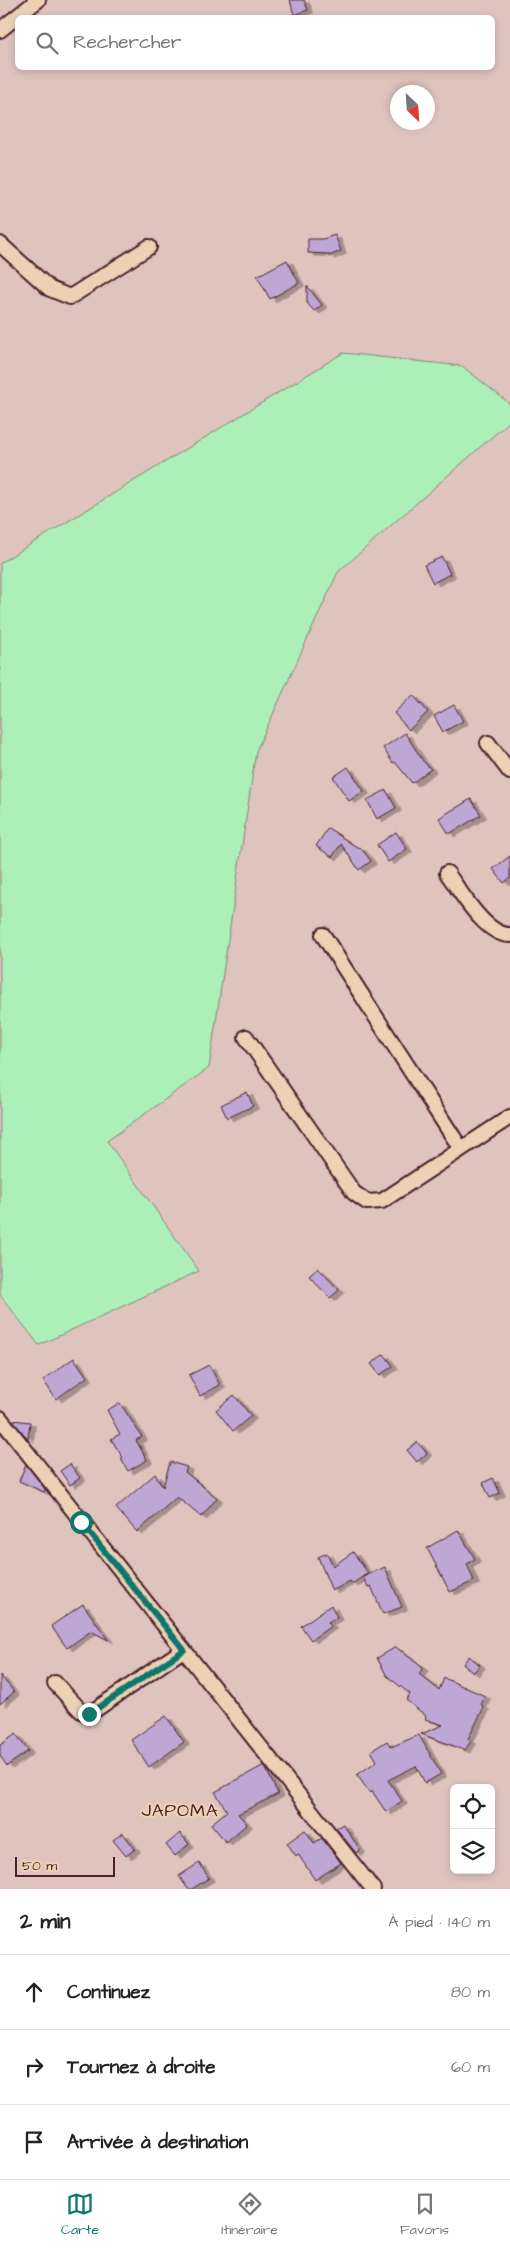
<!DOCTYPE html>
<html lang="fr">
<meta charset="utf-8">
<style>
:root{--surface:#fff;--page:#f6f6f6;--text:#222;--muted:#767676;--line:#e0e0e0;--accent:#0f766e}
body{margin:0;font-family:"Architects Daughter",sans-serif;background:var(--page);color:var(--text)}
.controls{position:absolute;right:15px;bottom:15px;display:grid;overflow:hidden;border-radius:8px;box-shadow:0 2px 8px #0003}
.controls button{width:45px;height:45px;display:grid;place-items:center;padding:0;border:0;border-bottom:1px solid var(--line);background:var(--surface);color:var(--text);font:25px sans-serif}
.compass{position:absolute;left:390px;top:85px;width:45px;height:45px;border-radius:50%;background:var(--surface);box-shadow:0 2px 8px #0003;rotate:155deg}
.scale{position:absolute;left:15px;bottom:12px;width:100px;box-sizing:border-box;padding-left:5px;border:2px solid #4a1f2b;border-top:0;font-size:14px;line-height:18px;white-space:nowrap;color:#4a1f2b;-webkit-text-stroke:4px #edd1b4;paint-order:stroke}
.stop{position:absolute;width:15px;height:15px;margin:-11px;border:4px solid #0f766e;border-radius:50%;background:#fff}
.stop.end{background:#0f766e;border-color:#fff;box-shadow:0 1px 5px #0008}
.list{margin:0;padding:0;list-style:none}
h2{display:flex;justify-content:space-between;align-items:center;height:65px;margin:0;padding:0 20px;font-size:21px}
h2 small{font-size:16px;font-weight:400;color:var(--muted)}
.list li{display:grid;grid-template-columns:32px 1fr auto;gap:15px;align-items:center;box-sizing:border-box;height:75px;padding:0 20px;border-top:1px solid var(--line)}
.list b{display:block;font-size:19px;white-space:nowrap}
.list em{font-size:16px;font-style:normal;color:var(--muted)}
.icon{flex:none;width:28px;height:28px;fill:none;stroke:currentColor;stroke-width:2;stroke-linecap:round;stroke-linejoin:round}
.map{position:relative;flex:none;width:510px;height:1889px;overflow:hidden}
.search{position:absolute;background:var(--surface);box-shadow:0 2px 8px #0003;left:15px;right:15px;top:15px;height:55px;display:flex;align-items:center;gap:12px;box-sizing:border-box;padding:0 18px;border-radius:8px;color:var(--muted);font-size:19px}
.sheet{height:290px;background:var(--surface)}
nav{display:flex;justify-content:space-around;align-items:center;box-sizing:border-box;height:70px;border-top:1px solid var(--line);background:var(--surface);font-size:14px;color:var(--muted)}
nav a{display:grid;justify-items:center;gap:2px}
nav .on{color:var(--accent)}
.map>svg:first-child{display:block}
.green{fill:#adefb9;stroke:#7c8772}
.building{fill:#bfa7d5;stroke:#4a1f2b;filter:url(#shadow)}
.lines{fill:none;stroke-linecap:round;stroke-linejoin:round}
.street-casing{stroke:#4a1f2b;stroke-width:18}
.street{stroke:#edd1b4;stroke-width:14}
.route{stroke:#0f766e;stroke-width:6}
.labels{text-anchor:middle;stroke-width:4.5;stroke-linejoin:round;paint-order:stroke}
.quarter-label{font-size:18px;letter-spacing:1px;fill:#4a1f2b;stroke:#edd1b4}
</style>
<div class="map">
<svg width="510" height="1889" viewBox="0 0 510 1889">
<defs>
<filter id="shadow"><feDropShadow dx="5.5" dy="3" stdDeviation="0" flood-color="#0004"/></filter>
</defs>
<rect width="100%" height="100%" fill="#dfc4be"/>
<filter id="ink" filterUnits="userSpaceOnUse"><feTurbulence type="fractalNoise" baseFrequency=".02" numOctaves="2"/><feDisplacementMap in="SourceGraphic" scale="10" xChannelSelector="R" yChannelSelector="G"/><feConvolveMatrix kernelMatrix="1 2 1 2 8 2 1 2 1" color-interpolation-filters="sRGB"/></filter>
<g filter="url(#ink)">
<path class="green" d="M343,353L462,366L510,404V421L338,572L256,751L209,1068L107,1141L199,1271L39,1345L0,1295V563Z"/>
<path class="building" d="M290,0H304L308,10L294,15Z
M335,235L341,251L329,256L328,254L308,253V239H323Z
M287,260L299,283L270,299L257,276Z
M307,286L322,305L314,311L307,303Z
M442,557L450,574L433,583L424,565Z
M413,695L428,712L409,730L394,713Z
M454,705L463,721L443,732L434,716Z
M405,733L423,761L431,769L412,783L395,762L393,763L383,748Z
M348,767L364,791L349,801L333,777Z
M386,790L396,808L377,819L367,800Z
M471,799L481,815L449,834L439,818Z
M328,828L358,848L360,847L371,861L359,870L341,844L332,857L316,846Z
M396,832L407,849L388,862L377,845Z
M510,856V878L504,883L493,869Z
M247,1092L253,1106L227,1118L221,1105Z
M318,1268L339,1290L330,1298L309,1276Z
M384,1354L393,1366L380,1375L371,1364Z
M74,1358L87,1377L56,1399L43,1380Z
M209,1365L220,1385L200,1396L189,1375Z
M234,1395L251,1416L233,1431L216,1410Z
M120,1403L142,1437L136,1440L147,1460L128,1471L121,1459L123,1458L111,1439L120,1434L107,1410Z
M12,1420L30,1422L28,1439Z
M417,1442L427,1453L417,1462L407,1450Z
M170,1462L187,1467L185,1472L217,1498L201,1517L177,1497L137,1532L116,1508L155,1474L163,1487Z
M26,1464L45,1489L44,1492L19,1481Z
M70,1464L80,1478L70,1485L60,1471Z
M493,1478L500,1493L490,1498L483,1483Z
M458,1530L475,1559L467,1564L474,1581L450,1592L427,1548Z
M353,1552L368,1573L352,1584L350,1581L332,1591L318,1557L327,1553L333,1566Z
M385,1567L402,1607L383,1614L371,1586L368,1587L363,1577Z
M83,1604L108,1640L91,1631L67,1648L51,1626Z
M331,1605L337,1617L328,1622L331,1626L311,1640L301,1626Z
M396,1647L423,1668L419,1674L439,1690L444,1678L485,1696L481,1705L484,1707L468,1739L471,1741L465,1750L421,1734L443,1725L425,1719L426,1716L406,1700L410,1694L387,1676L377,1658Z
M469,1656L480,1665L473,1673L463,1664Z
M0,1675L14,1692L0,1704Z
M166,1716L184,1742L149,1767L131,1740Z
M16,1734L28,1751L7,1766L0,1756V1745Z
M419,1735L441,1774L425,1783L416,1766L388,1780L402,1801L386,1812L372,1791L370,1793L357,1775L377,1761L371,1751L387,1741L391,1747Z
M264,1765L278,1794L238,1814L247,1824L226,1842L211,1824L227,1811L215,1792Z
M343,1824L360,1850L356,1853L336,1828Z
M305,1830L314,1843L322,1838L341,1863L315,1880L298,1854L296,1856L287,1843Z
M123,1833L135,1849L126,1856L113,1840Z
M180,1833L189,1844L175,1856L166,1845Z
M199,1863L209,1878L192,1889H188L179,1876Z"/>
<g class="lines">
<g class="street-casing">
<path id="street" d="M0,30L38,0
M0,244L50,289L70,297L149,247
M488,743L510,772
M447,873C461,892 485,935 510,935
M323,935L461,1149
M246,1037L354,1193L367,1202L382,1201L510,1117
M0,1418L373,1889
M55,1683L81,1711L89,1714L183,1650"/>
</g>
<use href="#street" class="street"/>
</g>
</g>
<g class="lines" filter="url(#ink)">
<path class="route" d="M81,1522L184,1650L89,1714"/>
</g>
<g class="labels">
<g class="quarter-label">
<text x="180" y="1816">JAPOMA</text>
</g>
</g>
</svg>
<div class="controls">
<button><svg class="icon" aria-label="locate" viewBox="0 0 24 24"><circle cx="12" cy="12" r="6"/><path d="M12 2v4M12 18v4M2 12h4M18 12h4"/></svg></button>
<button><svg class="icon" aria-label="layers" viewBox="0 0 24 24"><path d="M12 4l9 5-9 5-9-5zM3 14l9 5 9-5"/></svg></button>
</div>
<svg class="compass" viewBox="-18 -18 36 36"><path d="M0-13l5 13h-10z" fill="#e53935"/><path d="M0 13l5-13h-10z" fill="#767676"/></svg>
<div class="scale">50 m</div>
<div class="stop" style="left:81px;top:1522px"></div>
<div class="stop end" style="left:89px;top:1714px"></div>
<div class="search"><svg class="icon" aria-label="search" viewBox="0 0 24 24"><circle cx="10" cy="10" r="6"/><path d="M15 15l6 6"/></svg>Rechercher</div>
</div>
<section class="sheet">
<h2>2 min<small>À pied · 140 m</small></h2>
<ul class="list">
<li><svg class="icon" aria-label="ahead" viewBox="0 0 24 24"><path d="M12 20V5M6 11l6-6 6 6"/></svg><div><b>Continuez</b></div><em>80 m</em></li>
<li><svg class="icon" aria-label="right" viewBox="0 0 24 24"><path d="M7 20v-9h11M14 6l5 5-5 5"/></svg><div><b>Tournez à droite</b></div><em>60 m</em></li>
<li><svg class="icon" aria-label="arrive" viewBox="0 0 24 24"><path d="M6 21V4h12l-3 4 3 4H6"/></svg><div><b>Arrivée à destination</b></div></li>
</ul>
</section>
<nav>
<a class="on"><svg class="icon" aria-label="map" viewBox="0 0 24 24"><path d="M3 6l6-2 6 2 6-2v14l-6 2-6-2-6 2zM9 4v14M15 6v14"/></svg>Carte</a>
<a><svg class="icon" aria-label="directions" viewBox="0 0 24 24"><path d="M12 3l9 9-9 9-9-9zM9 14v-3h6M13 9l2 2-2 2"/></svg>Itinéraire</a>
<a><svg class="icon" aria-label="saved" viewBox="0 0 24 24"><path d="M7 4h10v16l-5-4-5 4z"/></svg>Favoris</a>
</nav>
